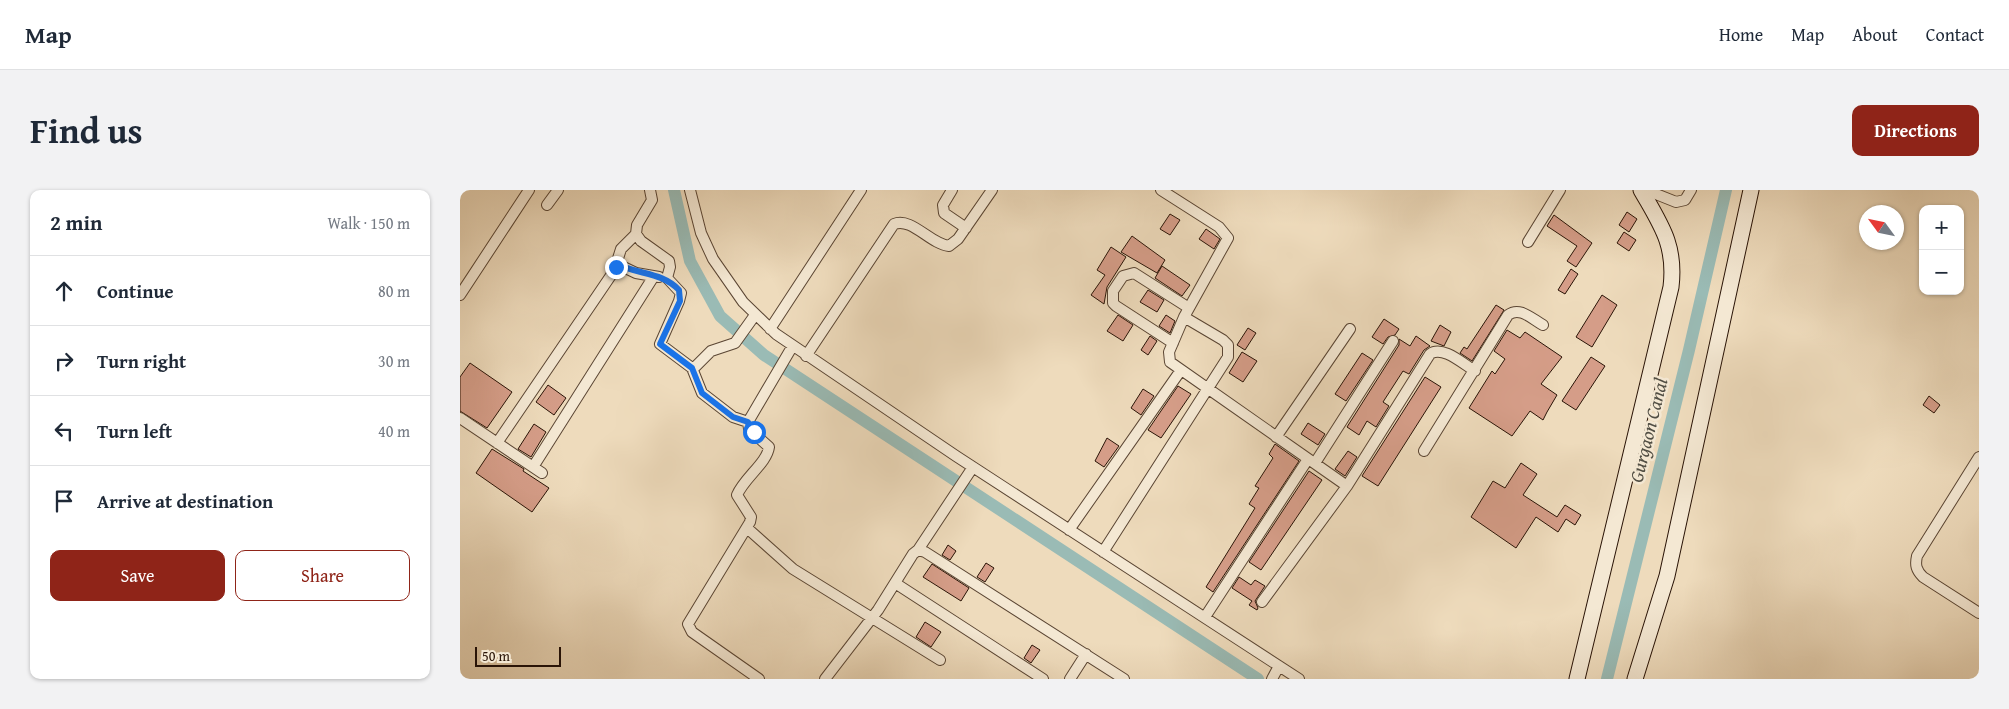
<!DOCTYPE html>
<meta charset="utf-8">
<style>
:root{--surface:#fff;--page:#f2f2f3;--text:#1f2937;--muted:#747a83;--line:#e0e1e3;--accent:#8f2418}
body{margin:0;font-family:"Gentium Book Plus",serif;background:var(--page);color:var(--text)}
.controls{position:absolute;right:15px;top:15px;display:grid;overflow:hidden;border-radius:10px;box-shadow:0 1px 4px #0004}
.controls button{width:45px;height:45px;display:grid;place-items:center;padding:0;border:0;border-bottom:1px solid var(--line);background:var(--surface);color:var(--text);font:25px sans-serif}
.compass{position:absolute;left:1399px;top:15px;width:45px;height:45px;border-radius:50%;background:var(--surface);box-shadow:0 1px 4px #0004;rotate:303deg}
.scale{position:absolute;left:15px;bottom:12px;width:86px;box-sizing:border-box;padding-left:5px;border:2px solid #2a1407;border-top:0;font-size:14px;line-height:18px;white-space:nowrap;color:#2a1407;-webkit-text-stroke:4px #f4e8d3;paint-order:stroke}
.stop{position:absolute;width:15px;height:15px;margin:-11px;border:4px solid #1a73e8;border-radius:50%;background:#fff}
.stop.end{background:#1a73e8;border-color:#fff;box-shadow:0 1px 5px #0008}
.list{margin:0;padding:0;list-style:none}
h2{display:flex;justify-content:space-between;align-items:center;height:65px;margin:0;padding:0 20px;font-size:21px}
h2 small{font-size:16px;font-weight:400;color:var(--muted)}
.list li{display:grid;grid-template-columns:32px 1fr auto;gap:15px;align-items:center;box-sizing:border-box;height:70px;padding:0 20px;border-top:1px solid var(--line)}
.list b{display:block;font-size:19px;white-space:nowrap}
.list em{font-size:16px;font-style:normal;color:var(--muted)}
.actions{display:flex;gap:10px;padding:15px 20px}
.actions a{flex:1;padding:11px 0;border:1px solid var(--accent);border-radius:10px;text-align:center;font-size:18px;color:var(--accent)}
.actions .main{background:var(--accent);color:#fff}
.icon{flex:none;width:28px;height:28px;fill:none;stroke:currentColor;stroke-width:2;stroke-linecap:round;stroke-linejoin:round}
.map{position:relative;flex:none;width:1519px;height:489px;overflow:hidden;border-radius:10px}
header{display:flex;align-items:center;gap:30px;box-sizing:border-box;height:70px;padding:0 25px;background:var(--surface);border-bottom:1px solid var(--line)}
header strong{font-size:24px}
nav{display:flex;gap:28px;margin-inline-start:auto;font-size:18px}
.intro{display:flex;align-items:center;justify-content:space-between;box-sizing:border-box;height:120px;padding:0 30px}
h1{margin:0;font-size:35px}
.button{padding:12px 22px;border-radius:10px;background:var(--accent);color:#fff;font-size:18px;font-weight:700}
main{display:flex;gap:30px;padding:0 30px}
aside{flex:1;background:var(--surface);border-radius:10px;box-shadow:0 1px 4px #0004}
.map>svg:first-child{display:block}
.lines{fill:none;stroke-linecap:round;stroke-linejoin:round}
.canal{stroke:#9abbb5;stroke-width:12}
.building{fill:#d59d88;stroke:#2a1407}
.street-casing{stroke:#5b4634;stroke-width:12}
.secondary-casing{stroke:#2a1407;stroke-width:17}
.street{stroke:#f4e8d3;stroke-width:10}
.secondary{stroke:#f4e8d3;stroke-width:15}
.route{stroke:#1a73e8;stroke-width:6}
.labels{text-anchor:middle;stroke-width:5;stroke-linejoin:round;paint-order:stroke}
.water-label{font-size:19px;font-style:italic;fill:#514e44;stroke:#f4e8d3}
</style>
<header>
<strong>Map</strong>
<nav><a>Home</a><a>Map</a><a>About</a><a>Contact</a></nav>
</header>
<div class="intro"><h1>Find us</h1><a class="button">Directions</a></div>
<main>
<aside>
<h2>2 min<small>Walk · 150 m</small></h2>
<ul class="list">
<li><svg class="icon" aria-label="ahead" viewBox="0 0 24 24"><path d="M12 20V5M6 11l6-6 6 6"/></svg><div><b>Continue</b></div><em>80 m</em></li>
<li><svg class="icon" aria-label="right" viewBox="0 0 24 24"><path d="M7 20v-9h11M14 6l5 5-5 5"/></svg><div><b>Turn right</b></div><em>30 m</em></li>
<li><svg class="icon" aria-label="left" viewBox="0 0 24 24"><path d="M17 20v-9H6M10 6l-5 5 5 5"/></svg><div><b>Turn left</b></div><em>40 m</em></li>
<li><svg class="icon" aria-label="arrive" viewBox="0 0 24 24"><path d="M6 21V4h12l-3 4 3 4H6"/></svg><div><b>Arrive at destination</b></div></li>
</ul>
<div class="actions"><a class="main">Save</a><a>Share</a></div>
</aside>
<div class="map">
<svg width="1519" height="489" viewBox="0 0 1519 489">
<rect width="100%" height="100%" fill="#eedbbc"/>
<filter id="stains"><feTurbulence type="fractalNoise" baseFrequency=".004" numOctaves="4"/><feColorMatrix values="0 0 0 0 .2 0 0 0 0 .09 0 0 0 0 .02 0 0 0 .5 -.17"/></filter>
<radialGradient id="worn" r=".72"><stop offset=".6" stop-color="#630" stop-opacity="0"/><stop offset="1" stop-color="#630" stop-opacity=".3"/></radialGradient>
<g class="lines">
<path class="canal" d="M214,0L230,71L260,126L304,165L798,489
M1147,489L1229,160L1266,0"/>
</g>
<path class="building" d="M1167,22L1177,29L1169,42L1159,35Z
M710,24L720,30L710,45L700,39Z
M1094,25L1132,53L1116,77L1107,71L1117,56L1087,36Z
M746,39L760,49L754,59L739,49Z
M1164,42L1176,50L1169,61L1157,53Z
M672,46L705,70L697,83L661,62Z
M651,57L666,67L647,97L644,114L631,105L645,85L637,80Z
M702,76L730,95L722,106L695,88Z
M1111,79L1118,84L1105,104L1098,100Z
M688,100L704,110L697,122L680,112Z
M1142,105L1157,115L1132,157L1116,147Z
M1036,115L1044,120L1012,171L1000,163L1004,157L1007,159Z
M658,125L673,135L663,151L647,141Z
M706,125L715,131L710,143L699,136Z
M924,129L939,139L935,145L928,147L923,154L912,147Z
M980,135L991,142L984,156L971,151Z
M788,138L796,143L785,160L777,155Z
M1047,140L1060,148L1065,142L1102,167L1081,194L1097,205L1087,222L1083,230L1070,221L1052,246L1009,218L1032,181L1035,184L1045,169L1034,161Z
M690,146L697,151L688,165L681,160Z
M956,146L970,156L964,160L949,184L943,181L923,212L929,216L916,237L907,231L899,245L887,237L939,155V149L950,156Z
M782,162L797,171L783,192L769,183Z
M902,163L913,170L886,211L875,204Z
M1131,167L1145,176L1116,220L1102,211Z
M10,173L52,202L27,238L0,221V187Z
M965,187L981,197L918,296L902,286Z
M88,195L106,208L94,225L76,212Z
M718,196L731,204L701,248L688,240Z
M683,199L694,206L681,225L671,218Z
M1469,206L1480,215L1474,223L1463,215Z
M848,233L865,244L858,255L841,244Z
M74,234L86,242L71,267L58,259Z
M647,248L659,256L644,277L635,271Z
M815,254L839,271L753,402L746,397L795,318L789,314L799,298L795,296L813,268L809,264Z
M32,259L64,279L63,281L89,298L72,322L16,283Z
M888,261L897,267L885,286L875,279Z
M1061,273L1077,284L1063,305L1097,327L1105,315L1121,325L1115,335L1106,329L1098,342L1076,327L1056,358L1011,327L1033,291L1045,298Z
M849,281L862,290L801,380L789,372Z
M488,355L496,361L490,370L482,365Z
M526,373L534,378L525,392L517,387Z
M472,374L509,398L501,411L463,387Z
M779,387L791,395L795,390L805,396L795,411L798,418L797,420L789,415L792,411L772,398Z
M465,432L481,442L471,457L456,447Z
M572,455L580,460L571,473L564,468Z"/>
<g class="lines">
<g class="street-casing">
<path id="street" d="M190,0L192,10L177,35L176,44L181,51L209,71L210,77L207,88L221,103L219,111L200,154L232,178L242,203L273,227L288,232
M230,0L241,43L253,69L283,112L316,144L496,266L839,489
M492,0L483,15L484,23L506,38
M701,0L759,37L768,48L724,127L709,162L710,172L887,296
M1186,0L1216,12L1225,10L1231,0
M87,15L98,0
M1068,52L1100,0
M157,74L176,83L199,87
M0,105L69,0
M310,139L401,0
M713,153L656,116L653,113V101L663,86L674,83L729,118
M346,166L434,34C452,27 470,54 489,56L498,49L532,0
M233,179L251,161L275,153L295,125
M0,228L82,283
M816,247L890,139
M37,253L154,81L161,59L176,44
M964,261L1048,125C1060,116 1072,129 1083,135
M1519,267L1457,366C1455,375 1456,380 1463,387L1519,423
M855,273L933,151
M73,277L194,86
M287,338L333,379L480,470
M609,340L721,180
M458,360L513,277
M643,362L768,167V155L763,150L724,127
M435,393L583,489
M802,412L887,296L970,164C983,155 1003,174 1015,181
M745,427L848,269
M299,489L232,442L228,434L290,332L291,327L277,305C284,288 307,273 309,257L289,239L288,232L332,157
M365,489L418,420L453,364L458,360L465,362L664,489
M610,489L626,464
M812,489L819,476"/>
</g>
<g class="secondary-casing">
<path id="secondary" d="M1117,489L1211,97C1216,55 1201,35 1181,0
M1175,489L1207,386L1291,0"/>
</g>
<use href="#street" class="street"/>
<use href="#secondary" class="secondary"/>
</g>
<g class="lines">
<path class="route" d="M156,77L157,74C179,85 202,82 219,100L220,111L200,154L232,178L242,203L273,227L288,232L289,239L294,242"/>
</g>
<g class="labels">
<g class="water-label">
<text transform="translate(1188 240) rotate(-76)" y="7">Gurgaon Canal</text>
</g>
</g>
<rect width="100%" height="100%" filter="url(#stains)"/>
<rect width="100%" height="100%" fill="url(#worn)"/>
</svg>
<div class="controls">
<button>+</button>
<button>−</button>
</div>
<svg class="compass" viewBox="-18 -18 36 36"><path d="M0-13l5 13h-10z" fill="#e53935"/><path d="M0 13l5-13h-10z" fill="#747a83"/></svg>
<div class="scale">50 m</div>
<div class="stop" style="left:294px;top:242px"></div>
<div class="stop end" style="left:156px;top:77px"></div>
</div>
</main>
